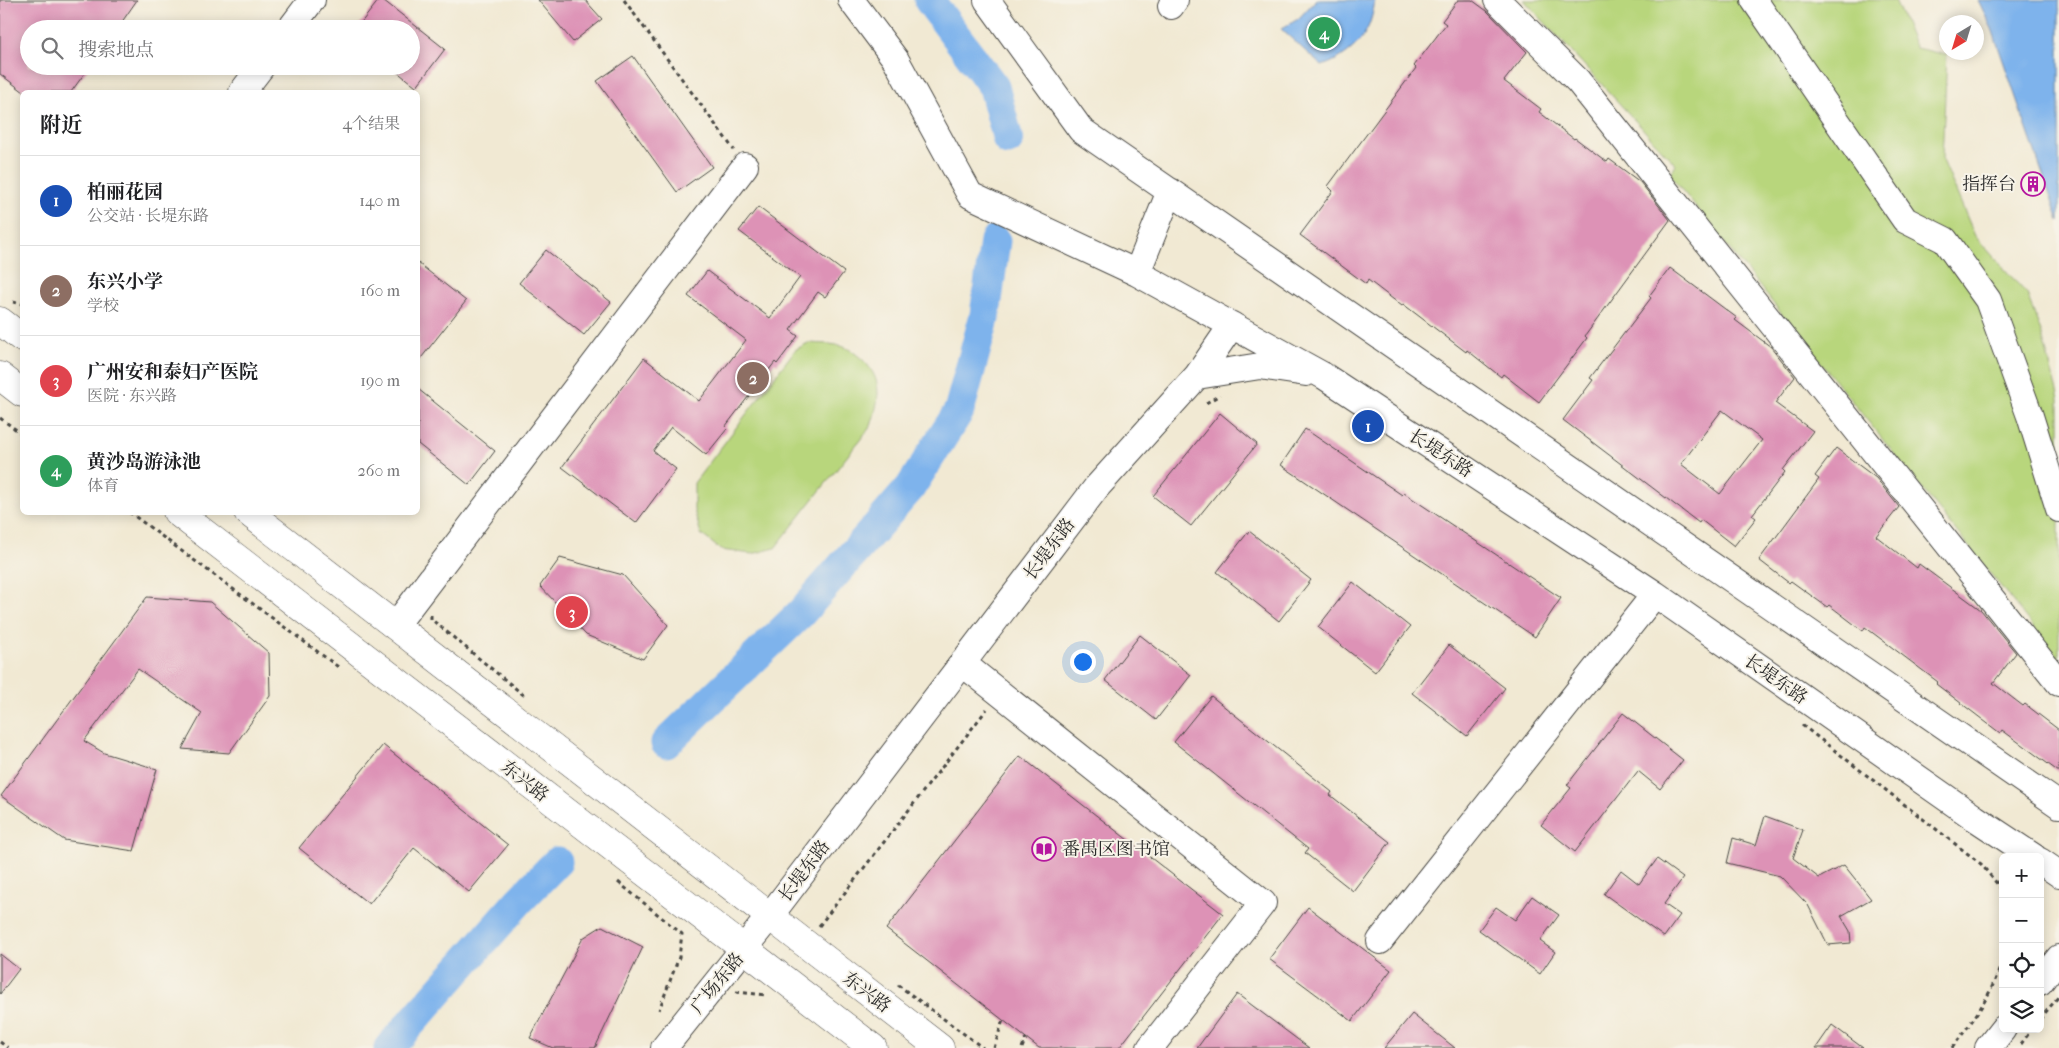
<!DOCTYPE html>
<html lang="zh">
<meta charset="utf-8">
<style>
:root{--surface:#fff;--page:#f2f2f2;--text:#202124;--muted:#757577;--line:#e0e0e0;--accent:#ea580c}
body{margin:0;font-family:"IM FELL French Canon","Noto Serif SC",serif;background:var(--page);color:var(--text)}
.controls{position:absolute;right:15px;bottom:15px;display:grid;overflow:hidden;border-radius:8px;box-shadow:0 2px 12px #0003}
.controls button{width:45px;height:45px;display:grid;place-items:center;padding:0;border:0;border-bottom:1px solid var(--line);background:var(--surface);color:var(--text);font:25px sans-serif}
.compass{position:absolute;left:1939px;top:15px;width:45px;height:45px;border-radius:50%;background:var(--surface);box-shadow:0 2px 12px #0003;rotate:218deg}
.you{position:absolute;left:1082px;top:661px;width:18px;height:18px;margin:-12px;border:4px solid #fff;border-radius:50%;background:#1a73e8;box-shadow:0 0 0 8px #1a73e833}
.badge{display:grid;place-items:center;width:32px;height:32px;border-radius:50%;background:var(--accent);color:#fff;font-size:16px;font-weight:700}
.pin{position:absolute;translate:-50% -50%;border:2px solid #fff;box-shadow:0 1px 5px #0006}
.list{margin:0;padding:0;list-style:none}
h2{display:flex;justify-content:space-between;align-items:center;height:65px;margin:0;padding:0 20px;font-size:21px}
h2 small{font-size:16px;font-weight:400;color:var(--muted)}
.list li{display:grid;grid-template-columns:32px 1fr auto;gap:15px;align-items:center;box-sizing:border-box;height:90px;padding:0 20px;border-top:1px solid var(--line)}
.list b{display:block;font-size:19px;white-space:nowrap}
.list p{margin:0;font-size:16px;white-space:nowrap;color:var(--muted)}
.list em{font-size:16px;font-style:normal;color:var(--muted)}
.icon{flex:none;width:28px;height:28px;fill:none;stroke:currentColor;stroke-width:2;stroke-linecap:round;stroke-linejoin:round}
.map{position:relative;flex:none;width:2059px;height:1048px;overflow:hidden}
.search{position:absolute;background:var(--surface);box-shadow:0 2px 12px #0003;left:20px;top:20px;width:400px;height:55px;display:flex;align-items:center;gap:12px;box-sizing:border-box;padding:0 18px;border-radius:28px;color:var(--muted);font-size:19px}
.panel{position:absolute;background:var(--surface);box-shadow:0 2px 12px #0003;left:20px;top:90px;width:400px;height:425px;border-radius:8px}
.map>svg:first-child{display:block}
.green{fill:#b8d67c;stroke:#728054}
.water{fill:#7eb3ec;stroke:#546f8c}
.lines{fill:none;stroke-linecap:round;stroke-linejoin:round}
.river{stroke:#7eb3ec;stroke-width:31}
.building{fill:#dd92b6;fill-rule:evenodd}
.minor-casing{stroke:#494844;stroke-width:28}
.major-casing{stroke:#494844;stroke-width:29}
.path{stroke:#494844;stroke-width:3;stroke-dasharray:4 4;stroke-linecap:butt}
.minor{stroke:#fff;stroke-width:26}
.major{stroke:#fff;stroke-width:28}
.labels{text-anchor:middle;stroke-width:4;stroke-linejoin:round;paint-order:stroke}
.poi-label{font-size:18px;fill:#2b2b2b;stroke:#f7f3e8;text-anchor:end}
.street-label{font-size:18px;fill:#2b2b2b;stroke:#f7f3e8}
</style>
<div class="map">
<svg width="2059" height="1048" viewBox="0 0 2059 1048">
<rect width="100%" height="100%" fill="#f7f3e8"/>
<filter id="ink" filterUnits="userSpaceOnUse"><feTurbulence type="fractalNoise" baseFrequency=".02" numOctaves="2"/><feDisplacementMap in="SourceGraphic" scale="10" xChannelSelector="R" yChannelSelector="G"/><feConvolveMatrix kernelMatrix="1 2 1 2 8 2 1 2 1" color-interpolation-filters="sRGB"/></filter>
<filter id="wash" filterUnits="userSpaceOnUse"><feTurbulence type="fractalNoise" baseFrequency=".0096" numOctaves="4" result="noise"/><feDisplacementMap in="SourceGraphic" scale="20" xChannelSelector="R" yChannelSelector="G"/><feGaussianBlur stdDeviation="1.12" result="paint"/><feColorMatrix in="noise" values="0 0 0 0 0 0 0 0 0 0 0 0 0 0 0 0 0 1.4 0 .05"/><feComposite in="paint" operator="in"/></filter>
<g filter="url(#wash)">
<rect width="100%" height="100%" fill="#f1e9d3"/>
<path class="green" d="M1524,0H1895L1916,48L1947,55L1942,158L1975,236L2027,294L2042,335L2059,399V659L1670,175L1676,165Z
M808,343C820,344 833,343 844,347C852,350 857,355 863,360C884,381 879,400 871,426L775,548L752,554L721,550L701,534L694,510V483L795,350Z"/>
<path class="water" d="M1316,0H1375C1374,6 1373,13 1371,19C1365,42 1343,59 1322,66L1281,29L1298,19Z
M1978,0H2059V221L1992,29Z"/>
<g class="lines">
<path class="river" d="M929,0L994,87L1008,140
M666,743L801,613L910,488L959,411L985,315L995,241
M389,1048L519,901L557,862"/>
</g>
<g id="blocks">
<path class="building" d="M0,0H137L117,29H29V66H90L71,92H24L0,74Z
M379,0H383L445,49L416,87L390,66H411V29H356Z
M538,0H585L602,19L573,42Z
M1458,0H1472L1487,11L1527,52L1504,81L1541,109L1539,112L1574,139L1575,138L1607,162L1609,159L1640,182L1670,220L1585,336L1587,338L1539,402L1503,374L1501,377L1467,350L1466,352L1403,304L1402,306L1368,280L1366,284L1300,235L1333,191L1328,186L1416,68L1414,66L1446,24L1442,21Z
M633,56L712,167L677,192L597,81Z
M758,207L844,272L825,297L818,292L790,330L798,336L777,364L775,362L725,427L727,429L706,455L671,427L653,451L676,469L636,523L562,467L644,358L699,401L746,340L688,296L707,271L770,318L800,277L739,231Z
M546,250L611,302L584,335L519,283Z
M418,263L466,301L418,362Z
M1670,268L1737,318L1735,320L1771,347L1795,377L1775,403L1813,431L1783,470L1785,472L1752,515L1756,518L1734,546L1701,520L1699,523L1563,420L1593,380L1590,378L1651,298L1649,296ZM1722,410L1762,440L1720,494L1681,464Z
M418,389L495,451L469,485L418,444Z
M1220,413L1257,444L1191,526L1153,496Z
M1305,429L1402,495L1404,493L1561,598L1535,637L1281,465Z
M1836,448L1876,478L1899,507L1876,536L1917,568L1919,564L1981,610L2016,653L1993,683L2023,706L2025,704L2059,730V772L2002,730L2000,733L1936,684L1938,682L1865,627L1863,631L1829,605L1827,607L1791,581L1789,583L1759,560L1819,479L1815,476Z
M1249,531L1311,580L1279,621L1217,572Z
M560,558L623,575L668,625L643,659L586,635L540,586Z
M1353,582L1410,627L1375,672L1318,627Z
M147,597L210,602L269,653L270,696L229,753L182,749L202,713L138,669L84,741L104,753L157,769L134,851L64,840L1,796Z
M1140,635L1191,675L1156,720L1105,680Z
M1449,645L1505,688L1467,736L1412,693Z
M1211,696L1332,792L1330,795L1390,842L1353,891L1305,853L1308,849L1174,742Z
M1623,713L1683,760L1660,789L1638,771L1575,852L1541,825L1571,788L1567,785Z
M383,745L508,845L469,892L414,848L369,904L299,848Z
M1020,756L1223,914L1119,1048H1039L886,929Z
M1765,816L1803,830L1793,858L1819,878L1844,865L1871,899L1841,916L1850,931L1851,943L1828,945L1808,905L1780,876L1727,863L1733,838L1756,845Z
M1657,859L1683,878L1664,904L1680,915L1664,937L1604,894L1621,870L1639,884Z
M1532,896L1559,915L1540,941L1555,952L1540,974L1479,930L1496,907L1515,920Z
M1308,907L1391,970L1352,1021L1269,959Z
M602,926L643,947L595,1048H553L530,1038L583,938Z
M0,954L19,969L0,994Z
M1237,994L1309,1048H1197Z
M1412,1014L1455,1048H1384Z
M1832,1025L1863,1048H1816Z"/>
</g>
</g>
<g filter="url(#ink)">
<use href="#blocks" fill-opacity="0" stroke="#494844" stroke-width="1"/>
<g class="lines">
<g class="minor-casing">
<path id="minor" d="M851,0L896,60L970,195L1137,273L1324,376L1655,594L1975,818L2034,857
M987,0L1081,130L2059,805
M1497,0L1578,81L2059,683
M1754,0L1905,220L1945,240L1988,300L2030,416L2059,509
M1171,6L1175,0
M290,29L312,0
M242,92L262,66
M1137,273L1170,191
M1197,376L1260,366L1306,373
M395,626L745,166
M962,663L1263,903L1150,1048
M2040,861L2059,874
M1380,941L1655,594
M2040,982L2059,958
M664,1048L769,917L1096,488L1197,376L1232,325
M1988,1048L2003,1029"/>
</g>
<g class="major-casing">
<path id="major" d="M0,321L22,338
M0,376L22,393
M177,512L873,1048
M248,512L940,1048"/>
</g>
<path class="path" d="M624,0L734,150
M13,302L22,304
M1206,403L1220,395
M0,418L22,434
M129,512L341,669
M431,615V619L526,697
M1802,725L1981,864L2003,891
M618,882L682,934L679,957L659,1010
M819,926L987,709
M898,985L983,1048
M736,992L767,995
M2040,1019L2059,996
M0,1042L8,1048
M2021,1044L2032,1029
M994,1048L1003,1020
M1022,1048L1026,1038
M1952,1048C1975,1018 1991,996 2003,959"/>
<use href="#minor" class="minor"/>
<use href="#major" class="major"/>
</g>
</g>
<defs>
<g id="building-ring" transform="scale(1.25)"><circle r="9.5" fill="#f7f3e8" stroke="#b5179e" stroke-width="1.5"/><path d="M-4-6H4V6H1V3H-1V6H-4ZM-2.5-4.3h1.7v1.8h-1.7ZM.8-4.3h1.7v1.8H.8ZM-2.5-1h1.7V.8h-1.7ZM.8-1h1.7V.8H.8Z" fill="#b5179e"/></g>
<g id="library-ring" transform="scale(1.25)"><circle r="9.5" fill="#f7f3e8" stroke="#b5179e" stroke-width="1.5"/><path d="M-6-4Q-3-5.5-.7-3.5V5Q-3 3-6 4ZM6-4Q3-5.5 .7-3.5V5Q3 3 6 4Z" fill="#b5179e"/></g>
</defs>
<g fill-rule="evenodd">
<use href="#building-ring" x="2033" y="184"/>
<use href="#library-ring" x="1044" y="849"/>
</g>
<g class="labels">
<g class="poi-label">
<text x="2016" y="190">指挥台</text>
<text x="1062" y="855" text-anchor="start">番禺区图书馆</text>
</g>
<g class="street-label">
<text transform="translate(1441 453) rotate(33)" y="6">长堤东路</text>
<text transform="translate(1049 549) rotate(-53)" y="6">长堤东路</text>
<text transform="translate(1776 679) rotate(35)" y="6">长堤东路</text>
<text transform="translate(525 781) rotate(38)" y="6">东兴路</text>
<text transform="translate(804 871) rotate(-53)" y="6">长堤东路</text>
<text transform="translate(717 983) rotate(-51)" y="6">广场东路</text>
<text transform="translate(867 992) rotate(37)" y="6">东兴路</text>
</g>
</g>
</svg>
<div class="controls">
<button>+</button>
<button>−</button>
<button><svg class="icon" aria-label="locate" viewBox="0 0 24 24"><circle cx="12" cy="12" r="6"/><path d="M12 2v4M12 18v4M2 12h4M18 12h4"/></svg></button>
<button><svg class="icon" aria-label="layers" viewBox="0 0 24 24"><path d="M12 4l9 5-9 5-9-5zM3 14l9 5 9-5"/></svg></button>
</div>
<svg class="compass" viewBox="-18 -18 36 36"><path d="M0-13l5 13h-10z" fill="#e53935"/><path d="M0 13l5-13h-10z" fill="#757577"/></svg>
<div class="you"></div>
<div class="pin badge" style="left:1368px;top:426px;background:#1a4fb4">1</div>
<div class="pin badge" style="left:753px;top:378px;background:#8d6e63">2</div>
<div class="pin badge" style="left:572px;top:612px;background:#e0444e">3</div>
<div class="pin badge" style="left:1324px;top:33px;background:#2e9e5b">4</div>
<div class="search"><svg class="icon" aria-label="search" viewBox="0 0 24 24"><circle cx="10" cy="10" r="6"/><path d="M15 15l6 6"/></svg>搜索地点</div>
<section class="panel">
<h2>附近<small>4个结果</small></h2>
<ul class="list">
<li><span class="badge" style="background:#1a4fb4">1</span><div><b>柏丽花园</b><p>公交站 · 长堤东路</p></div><em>140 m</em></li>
<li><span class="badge" style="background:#8d6e63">2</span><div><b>东兴小学</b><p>学校</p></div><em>160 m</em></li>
<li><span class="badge" style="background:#e0444e">3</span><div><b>广州安和泰妇产医院</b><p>医院 · 东兴路</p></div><em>190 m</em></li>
<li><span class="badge" style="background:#2e9e5b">4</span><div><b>黄沙岛游泳池</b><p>体育</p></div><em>260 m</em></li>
</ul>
</section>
</div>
